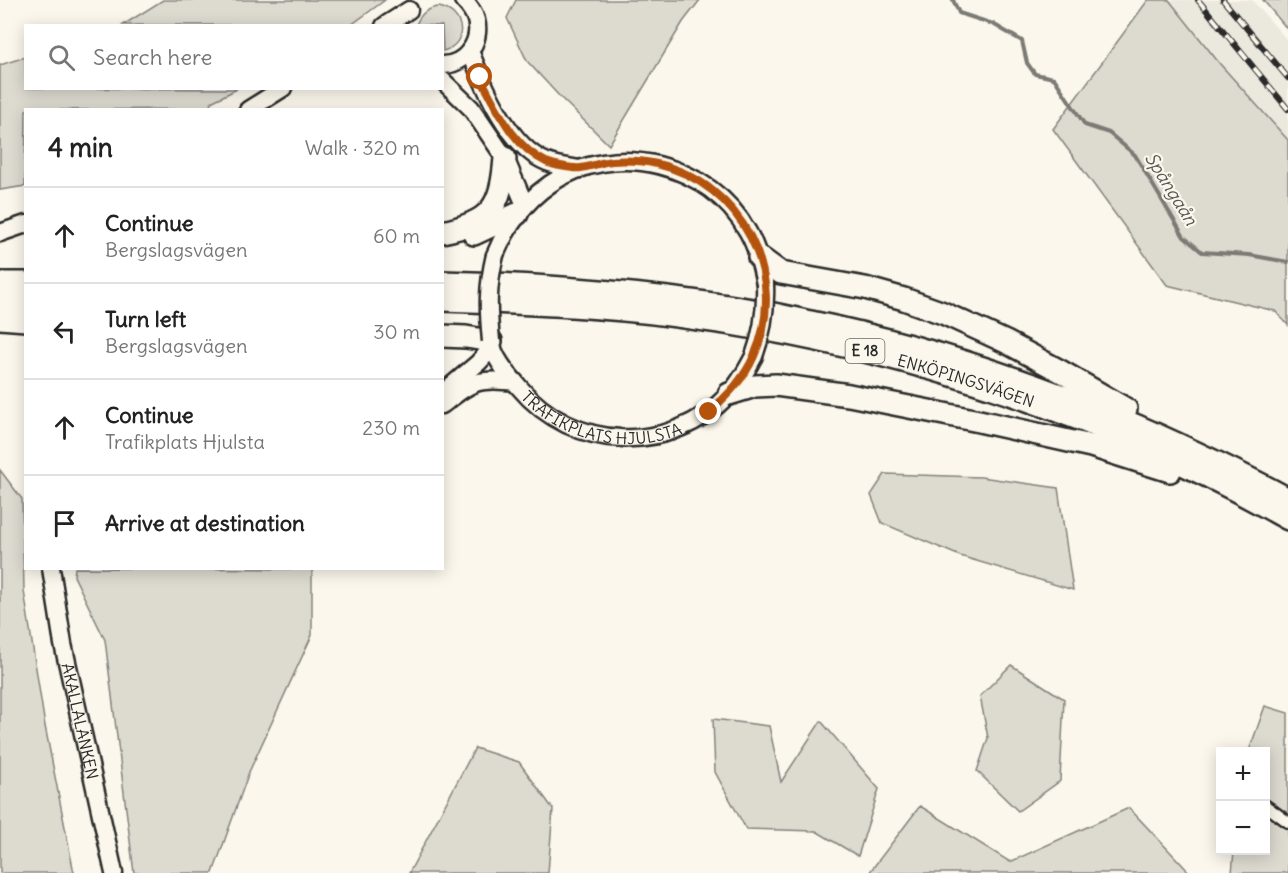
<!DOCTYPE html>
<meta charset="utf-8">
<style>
:root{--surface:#fff;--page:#f2f2f2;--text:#222;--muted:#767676;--line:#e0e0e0}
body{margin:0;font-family:Delius,sans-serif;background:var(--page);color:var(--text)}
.controls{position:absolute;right:18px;bottom:18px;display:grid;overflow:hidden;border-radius:0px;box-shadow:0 3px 15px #0003}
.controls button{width:54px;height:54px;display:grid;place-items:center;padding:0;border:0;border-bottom:2px solid var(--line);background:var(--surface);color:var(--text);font:30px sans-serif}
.stop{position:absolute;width:18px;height:18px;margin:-14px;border:4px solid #b45309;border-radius:50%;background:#fff}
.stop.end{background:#b45309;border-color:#fff;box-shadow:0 2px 6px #0008}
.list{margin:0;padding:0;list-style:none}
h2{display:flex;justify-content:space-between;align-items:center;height:78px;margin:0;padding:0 24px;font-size:26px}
h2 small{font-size:20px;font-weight:400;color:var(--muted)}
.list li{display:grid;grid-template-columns:39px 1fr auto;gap:18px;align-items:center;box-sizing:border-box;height:96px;padding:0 24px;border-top:2px solid var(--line)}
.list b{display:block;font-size:22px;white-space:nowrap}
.list p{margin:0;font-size:20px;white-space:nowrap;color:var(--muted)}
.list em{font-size:20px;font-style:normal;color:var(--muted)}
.icon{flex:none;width:33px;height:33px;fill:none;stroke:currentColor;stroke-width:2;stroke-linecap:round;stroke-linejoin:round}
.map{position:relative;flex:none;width:1288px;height:873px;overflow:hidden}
.search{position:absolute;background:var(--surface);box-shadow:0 3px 15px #0003;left:24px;top:24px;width:420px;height:66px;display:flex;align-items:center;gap:15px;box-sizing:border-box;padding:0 21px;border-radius:0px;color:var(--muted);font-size:22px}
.panel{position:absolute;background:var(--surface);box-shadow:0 3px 15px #0003;left:24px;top:108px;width:420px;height:462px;border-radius:0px}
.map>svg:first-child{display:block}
.built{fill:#ebe8de}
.green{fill:#dddad0;stroke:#84827e;stroke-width:1.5}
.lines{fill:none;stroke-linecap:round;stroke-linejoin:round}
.stream{stroke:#7b7a75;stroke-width:4}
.street-casing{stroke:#2b2b2b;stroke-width:15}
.secondary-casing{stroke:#2b2b2b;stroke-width:21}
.highway-casing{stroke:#2b2b2b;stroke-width:26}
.street{stroke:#fbf7ec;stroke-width:10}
.secondary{stroke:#fbf7ec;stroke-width:16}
.highway{stroke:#fbf7ec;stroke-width:21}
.rail-casing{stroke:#2b2b2b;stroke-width:6}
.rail{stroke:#fbf7ec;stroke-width:4;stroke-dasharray:11;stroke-linecap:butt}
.secondary-bridge-casing{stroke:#2b2b2b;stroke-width:21;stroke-linecap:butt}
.secondary-bridge{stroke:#fbf7ec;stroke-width:16}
.route{stroke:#b45309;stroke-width:8}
.labels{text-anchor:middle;stroke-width:4.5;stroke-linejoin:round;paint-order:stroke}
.shield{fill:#fbf7ec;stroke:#696865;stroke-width:1.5}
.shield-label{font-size:15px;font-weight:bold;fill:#2b2b2b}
.street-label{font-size:16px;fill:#2b2b2b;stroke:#fbf7ec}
.water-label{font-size:18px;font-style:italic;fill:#5a5956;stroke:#fbf7ec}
</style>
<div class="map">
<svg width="1288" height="873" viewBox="0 0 1288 873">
<rect width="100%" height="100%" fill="#fbf7ec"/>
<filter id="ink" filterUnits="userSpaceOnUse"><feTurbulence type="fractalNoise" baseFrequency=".0167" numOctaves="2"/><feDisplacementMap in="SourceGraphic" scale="12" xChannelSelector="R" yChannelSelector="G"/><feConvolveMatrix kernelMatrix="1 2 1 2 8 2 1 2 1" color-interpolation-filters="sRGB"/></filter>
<g filter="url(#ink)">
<path class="built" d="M1169,0H1252L1288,41V140L1220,64Z"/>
<path class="green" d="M163,0H385L351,25H123Z
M516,0H700L683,22L609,145L560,97L527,61L507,18Z
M1148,0H1169L1220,64L1288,140V325L1275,311L1167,285L1053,129Z
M1263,0H1288V30Z
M439,7C465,12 469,44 443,51L442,26L416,25C420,14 427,8 439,7Z
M25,57L26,88L237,89L211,102L209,109L26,110L25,186L0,190V65Z
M0,470L22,499L24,591L45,726L74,873H0Z
M885,474L981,477L1058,488L1073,590L960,556L882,523L871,495Z
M75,568L312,569V635L249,772L213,873H134L105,640L74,576Z
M1011,665L1064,699L1060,781L1018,811L977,771L988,738L980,696Z
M1265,706L1288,713V873H1232L1234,851L1266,850V752L1249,751Z
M713,719L769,726L781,782L821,721L879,789L858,856L816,831L746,829L715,772Z
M475,748L519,762L553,809L548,873H409Z
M920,806L1010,862L1129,808L1190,873H869Z"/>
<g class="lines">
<path class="stream" d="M953,0L959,13L993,24L1022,41L1027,63L1035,74L1054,78L1085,125L1109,133L1135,155L1184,237L1202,252L1249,255L1288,262"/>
<g class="street-casing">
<path id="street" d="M1266,806L1288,822"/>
</g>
<g class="secondary-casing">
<g id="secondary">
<path d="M384,26L409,10"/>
<path d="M470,51C484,87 509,147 547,162C557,166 569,167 579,169"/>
<path d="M442,65C465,65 482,42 476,20C474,12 469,6 463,0"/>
<path d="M442,80L471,108L505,158L525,205"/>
<path d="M248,110L283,88"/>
<path d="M0,233L26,224"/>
<path d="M495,255C507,226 524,202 550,184C615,139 710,163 748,232C757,248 761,265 765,284"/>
<path id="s1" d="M491,341C494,359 508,374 519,387C573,452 671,456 729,394C740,383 747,369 754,356"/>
<path d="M446,390L478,363L492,348"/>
<path d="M442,405C472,382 477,377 515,382"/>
<path id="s2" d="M51,568L63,644L114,873"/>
</g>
</g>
<g class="highway-casing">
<g id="highway">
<path d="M442,232C492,222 501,207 505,158"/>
<path d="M474,234L517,214"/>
<path d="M759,257L781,273L865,288L904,299L943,313L1006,342L1062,372L1126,409"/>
<path d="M442,282C547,285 650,293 753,310C772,313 791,318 811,322C924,345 1031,381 1137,426C1189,449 1239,472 1288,499"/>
<path d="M0,283H26"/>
<path id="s3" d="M442,300C521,303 600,306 677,316C889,343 1102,413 1288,519"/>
<path d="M0,301L26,300"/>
<path d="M0,318L26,320"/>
<path d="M442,336L466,337L491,341"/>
<path d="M729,394L755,386L776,385L849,395L979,421L1091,446L1170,471"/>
</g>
</g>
<use href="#street" class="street"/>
<use href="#secondary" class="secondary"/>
<use href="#highway" class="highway"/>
<g class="rail-casing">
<path id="rail" d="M1198,0L1288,109
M1223,0L1288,78"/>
</g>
<use href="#rail" class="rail"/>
<g class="secondary-bridge-casing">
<path id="secondary-bridge" d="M491,341C488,309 487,288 495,255
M754,356C763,332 766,309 765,284"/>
</g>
<use href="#secondary-bridge" class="secondary-bridge"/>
</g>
</g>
<g class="lines" filter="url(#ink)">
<path class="route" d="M480,77C497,108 512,146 546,162C553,165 573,169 581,168C591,167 601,162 612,161C627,160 643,161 657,164C741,183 790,276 754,356C744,379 728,395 709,412"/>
</g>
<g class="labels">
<rect class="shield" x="845.5" y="339" width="39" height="24" rx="4.5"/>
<g class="shield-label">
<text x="865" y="356">E 18</text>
</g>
<g class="street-label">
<text dy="6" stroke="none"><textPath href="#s3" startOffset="532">ENKÖPINGSVÄGEN</textPath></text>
<text dy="6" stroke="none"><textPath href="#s1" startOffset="148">TRAFIKPLATS HJULSTA</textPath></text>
<text dy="6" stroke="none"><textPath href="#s2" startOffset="156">AKALLALÄNKEN</textPath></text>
</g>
<g class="water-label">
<text transform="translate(1171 189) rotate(58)" y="6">Spångaån</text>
</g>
</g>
</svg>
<div class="controls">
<button>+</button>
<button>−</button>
</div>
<div class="stop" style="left:480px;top:77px"></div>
<div class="stop end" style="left:709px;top:412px"></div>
<div class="search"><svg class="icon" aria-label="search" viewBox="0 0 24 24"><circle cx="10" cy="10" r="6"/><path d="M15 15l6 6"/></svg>Search here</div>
<section class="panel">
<h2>4 min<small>Walk · 320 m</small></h2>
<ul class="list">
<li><svg class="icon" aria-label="ahead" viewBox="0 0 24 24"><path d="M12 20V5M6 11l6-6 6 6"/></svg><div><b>Continue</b><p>Bergslagsvägen</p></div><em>60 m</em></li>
<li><svg class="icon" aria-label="left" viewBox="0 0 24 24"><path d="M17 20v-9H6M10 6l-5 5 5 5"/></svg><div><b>Turn left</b><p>Bergslagsvägen</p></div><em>30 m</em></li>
<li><svg class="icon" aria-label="ahead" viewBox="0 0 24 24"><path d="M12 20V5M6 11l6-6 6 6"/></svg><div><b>Continue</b><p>Trafikplats Hjulsta</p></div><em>230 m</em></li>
<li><svg class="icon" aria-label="arrive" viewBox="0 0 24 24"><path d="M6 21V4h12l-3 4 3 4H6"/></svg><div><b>Arrive at destination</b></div></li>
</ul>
</section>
</div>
